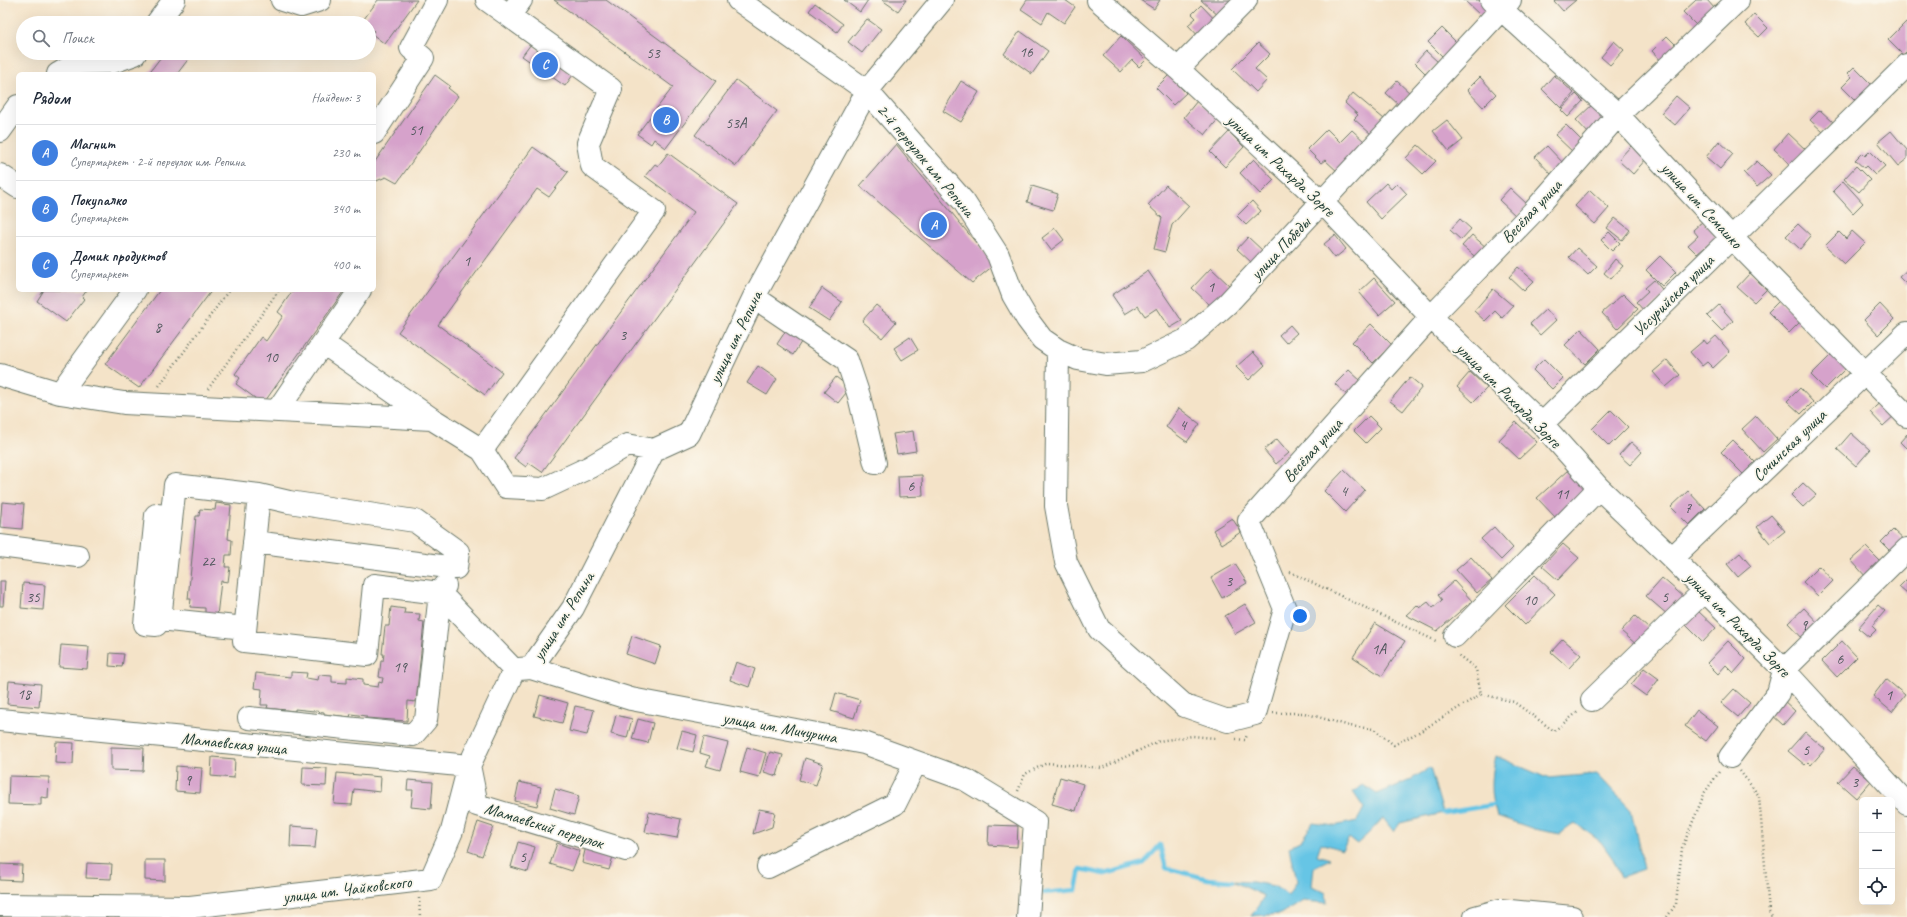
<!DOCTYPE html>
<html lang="ru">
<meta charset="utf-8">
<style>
:root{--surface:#fff;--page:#f2f2f3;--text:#1f2937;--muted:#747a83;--line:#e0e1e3;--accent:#1a73e8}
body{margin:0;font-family:Caveat,sans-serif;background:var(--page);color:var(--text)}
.controls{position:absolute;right:12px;bottom:12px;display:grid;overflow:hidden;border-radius:6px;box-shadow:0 4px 16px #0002}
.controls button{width:36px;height:36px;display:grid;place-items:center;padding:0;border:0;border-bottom:1px solid var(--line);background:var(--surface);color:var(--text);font:20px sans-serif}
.you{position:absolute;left:1300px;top:616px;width:14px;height:14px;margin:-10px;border:3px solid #fff;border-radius:50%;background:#1a73e8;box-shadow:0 0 0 6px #1a73e833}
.badge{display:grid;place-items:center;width:26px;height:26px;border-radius:50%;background:var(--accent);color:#fff;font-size:13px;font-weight:700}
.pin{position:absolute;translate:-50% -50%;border:2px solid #fff;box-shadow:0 1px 4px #0006}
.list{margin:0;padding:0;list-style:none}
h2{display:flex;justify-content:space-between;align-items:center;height:52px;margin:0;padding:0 16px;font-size:17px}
h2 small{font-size:13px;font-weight:400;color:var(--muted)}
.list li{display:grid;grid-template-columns:26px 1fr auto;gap:12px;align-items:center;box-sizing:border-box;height:56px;padding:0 16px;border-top:1px solid var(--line)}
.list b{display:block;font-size:15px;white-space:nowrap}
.list p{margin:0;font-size:13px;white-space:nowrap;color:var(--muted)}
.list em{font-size:13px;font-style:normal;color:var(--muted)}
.icon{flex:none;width:22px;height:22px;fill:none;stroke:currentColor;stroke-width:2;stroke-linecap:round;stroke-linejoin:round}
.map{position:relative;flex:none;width:1907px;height:917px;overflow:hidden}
.search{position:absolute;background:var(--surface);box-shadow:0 4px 16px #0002;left:16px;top:16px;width:360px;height:44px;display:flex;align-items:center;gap:10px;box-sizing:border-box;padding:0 14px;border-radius:22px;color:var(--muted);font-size:15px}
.panel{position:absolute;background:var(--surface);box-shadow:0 4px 16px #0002;left:16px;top:72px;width:360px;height:220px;border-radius:6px}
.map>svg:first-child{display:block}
.water{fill:#66c5e5;stroke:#42818c}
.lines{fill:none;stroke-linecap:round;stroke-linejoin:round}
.stream{stroke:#66c5e5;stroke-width:4.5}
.building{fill:#d6a2cb}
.minor-casing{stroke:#6a7768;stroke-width:24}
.path{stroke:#6a7768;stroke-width:2.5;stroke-dasharray:1 3;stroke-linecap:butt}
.minor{stroke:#fff;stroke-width:22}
.labels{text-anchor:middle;stroke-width:3.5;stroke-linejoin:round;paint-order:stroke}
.number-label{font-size:15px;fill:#4d565a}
.street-label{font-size:17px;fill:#1f3d34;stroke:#fbf7ec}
</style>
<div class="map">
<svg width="1907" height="917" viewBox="0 0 1907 917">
<rect width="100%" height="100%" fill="#fbf7ec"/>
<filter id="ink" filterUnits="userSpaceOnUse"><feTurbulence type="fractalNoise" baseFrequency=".025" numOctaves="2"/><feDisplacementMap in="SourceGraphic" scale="8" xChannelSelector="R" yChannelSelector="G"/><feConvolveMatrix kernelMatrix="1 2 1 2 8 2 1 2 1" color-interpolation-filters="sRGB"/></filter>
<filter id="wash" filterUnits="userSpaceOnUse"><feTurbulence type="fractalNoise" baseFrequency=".012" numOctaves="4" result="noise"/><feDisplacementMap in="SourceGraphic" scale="16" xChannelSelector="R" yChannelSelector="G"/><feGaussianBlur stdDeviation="0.9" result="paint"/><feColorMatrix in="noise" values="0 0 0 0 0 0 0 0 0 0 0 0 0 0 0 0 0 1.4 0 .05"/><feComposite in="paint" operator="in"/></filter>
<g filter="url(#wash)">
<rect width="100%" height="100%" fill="#f4e3c8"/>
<path class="water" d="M1496,756L1547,778L1597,774L1631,810L1644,869L1621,877L1613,859L1601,842L1575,823L1560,834L1534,829L1497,816C1490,794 1491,777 1496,756Z
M1430,768L1443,813L1400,823L1394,832L1383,818L1369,833L1357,844L1349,838L1342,850L1321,843L1317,855L1330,859L1314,867L1312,886L1326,893L1327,903L1303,901L1281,914L1251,916L1265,896L1232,881L1253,882L1274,886L1288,895L1296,882L1289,847L1300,842L1313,823L1334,826L1357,821L1364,808L1353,792L1363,785L1377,794L1408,781Z"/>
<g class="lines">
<path class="stream" d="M1443,813L1493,805
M1044,893L1076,890L1080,869L1105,874L1144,863L1160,845L1166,868L1208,879L1232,881"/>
</g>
<g id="blocks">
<path class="building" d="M378,0H417L385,44L372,34L374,31L369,28V23H361Z
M554,0H606L716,81L666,148L654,139L651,144L637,134L673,87Z
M844,0H868L860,12Z
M882,0H906L898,11Z
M1027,0H1065L1075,7L1064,23L1048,12L1042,23L1021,9Z
M1140,0H1160L1154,9Z
M1201,0H1235L1220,17Z
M1464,0H1487L1492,4L1481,16Z
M1555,0H1576L1563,11L1554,1Z
M1696,0H1707L1715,9L1697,26L1683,12Z
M815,3L843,24L837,32L809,11Z
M1201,5L1219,24L1202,40L1188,25L1196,18L1192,14Z
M1754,14L1768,28L1759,37L1745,24Z
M867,19L881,29L862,53L848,42Z
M1907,21V51L1903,55L1888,40Z
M1442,28L1457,43L1443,57L1428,42Z
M1020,31L1048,51L1032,74L1004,54Z
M1121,36L1146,60L1139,67L1132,60L1121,72L1103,56Z
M1667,36L1679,48L1663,63L1652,51Z
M1614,41L1624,50L1610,65L1601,57Z
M1258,43L1270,54L1255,69L1267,80L1256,92L1232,69Z
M531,44L573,75L565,86L522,56Z
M1426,51L1438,62L1426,74L1415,63Z
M164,53H193L177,74H148Z
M1854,67L1873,86L1857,102L1842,87L1852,77L1848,73Z
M435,75L450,86L448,88L458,96L397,183L386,177L374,182V163Z
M1169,75L1186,93L1173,105L1156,88Z
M1554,75L1574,93L1561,108L1542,89Z
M1480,77L1496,94L1483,107L1467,90Z
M736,80L777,111L736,166L695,135Z
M961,81L979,92L961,122L943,111Z
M1397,81L1411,94L1400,106L1386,93Z
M1353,93L1384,119L1371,134L1354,119L1358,115L1345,103Z
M1576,94L1583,101L1568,117L1561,110Z
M1676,96L1690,108L1675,125L1661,113Z
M1197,101L1219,118L1205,135L1184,117Z
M1593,104L1607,119L1590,135L1576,120Z
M1820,110L1833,122L1823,132L1810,120Z
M1447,120L1463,140L1449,151L1433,131Z
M1566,125L1584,143L1574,153L1555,135Z
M1327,129L1340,142L1352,130L1366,143L1338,172L1325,160L1321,163L1307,149Z
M1891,131L1907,150V159L1898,166L1878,142Z
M1229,132L1244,147L1225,167L1210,152Z
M1788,133L1806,150L1791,165L1774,149Z
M1719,141L1733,154L1720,169L1706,157Z
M896,144L994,265L972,283L860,186Z
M1418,145L1436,161L1423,174L1406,158Z
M1547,146L1564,164L1552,175L1535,157Z
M1631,146L1646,159L1633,174L1618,160Z
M533,147L568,172L549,197L537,189L438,325L502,372L485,395L398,332Z
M1870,151L1885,166L1875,175L1866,166L1864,168L1855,160L1862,153L1865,156Z
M668,153L738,204L542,472L529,463L526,467L514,458L694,212L645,176L655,164L658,166Z
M1254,159L1274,180L1260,194L1240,173Z
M1757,161L1771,175L1757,187L1744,173Z
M1856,166L1870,180L1859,192L1844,179Z
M1843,181L1863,203L1853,213L1833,191Z
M1386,183L1391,189L1397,183L1407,194L1381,219L1366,202Z
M1166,185L1189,206L1172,225L1165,252L1154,249L1162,218L1148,205Z
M1032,186L1058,194L1053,210L1027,202Z
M1510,188L1528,205L1517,217L1499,200Z
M1590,190L1609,208L1595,224L1575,206Z
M1252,201L1261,211L1246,225L1237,216Z
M1615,218L1630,230L1622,240L1607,228Z
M1460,219L1471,229L1461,240L1450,230Z
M1703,221L1717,237L1697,254L1688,245L1698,236L1693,230Z
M1798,224L1811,236L1800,249L1786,236Z
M1055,228L1064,240L1051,250L1042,238Z
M1852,231L1865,243L1844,264L1825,246L1839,232L1846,239Z
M1609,232L1620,243L1612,251L1601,240Z
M1335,235L1346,249L1335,258L1324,244Z
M1472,235L1487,248L1478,259L1462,246Z
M1248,237L1263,251L1252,263L1237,249Z
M1577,248L1597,266L1588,275L1569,257Z
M1660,256L1676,272L1662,286L1646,270Z
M1615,259L1623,266L1611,279L1604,273Z
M1518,267L1534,281L1524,291L1509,277Z
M1211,268L1230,286L1211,306L1192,288Z
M1907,270V285L1899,277Z
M1148,271L1182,321L1170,328L1157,308L1145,316L1138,306L1125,314L1112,295Z
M1750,273L1767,289L1754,302L1737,287Z
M1374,278L1395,301L1379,315L1359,292Z
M1654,280L1667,295L1646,313L1636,302L1648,291L1645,288Z
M822,288L842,302L829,321L809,308Z
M1493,289L1513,306L1502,318L1495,311L1485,321L1474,311Z
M44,290H87L82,297L84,299L66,322L37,301Z
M160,290H212L139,388L105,364Z
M293,290H340L343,292L263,404L236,384L240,378L235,374L261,337L266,341L283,316L278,312Z
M1623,294L1638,309L1617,329L1602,313Z
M1780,300L1801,321L1789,333L1768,312Z
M1880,304L1894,319L1878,335L1864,320Z
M876,305L896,322L882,338L862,321Z
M1719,305L1733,321L1722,331L1707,316Z
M1546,309L1556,320L1540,335L1530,324Z
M1371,324L1392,345L1373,363L1352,342Z
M1290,325L1297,333L1286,343L1279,335Z
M787,329L803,339L793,355L777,344Z
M1581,329L1600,349L1585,364L1565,345Z
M1716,336L1730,352L1713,368L1707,362L1702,366L1690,352L1704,340L1707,344Z
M910,337L918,350L902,360L894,348Z
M1253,352L1265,365L1249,380L1236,367Z
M1834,352L1848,366L1825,389L1811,375Z
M1544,359L1563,378L1552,389L1533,370Z
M1667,360L1680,375L1666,387L1653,372Z
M758,366L777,379L767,395L747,383Z
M1349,370L1362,382L1348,396L1335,384Z
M1470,372L1487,388L1473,402L1457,387Z
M836,377L850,388L838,403L824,392Z
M1410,377L1422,387L1403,411L1390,401Z
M1800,388L1813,402L1801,414L1787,401Z
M1883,401L1896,414L1883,426L1870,412Z
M1179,408L1200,424L1187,442L1166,427Z
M1611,410L1628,427L1609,446L1592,429Z
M1369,416L1381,428L1366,443L1354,431Z
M1756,416L1777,439L1763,452L1742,429Z
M1516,422L1537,442L1519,459L1499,440Z
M913,431L916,451L897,454L893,434Z
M1851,433L1870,450L1856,466L1837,449Z
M1907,434V449L1900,442Z
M1277,439L1289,453L1276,464L1264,450Z
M1733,440L1755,462L1743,474L1721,452Z
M1631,442L1642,452L1630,465L1619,455Z
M1344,470L1365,490L1345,512L1324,491Z
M1568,470L1587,491L1556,518L1537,498Z
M922,475L923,496L899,497L898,476Z
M1803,483L1816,495L1803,507L1791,495Z
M1688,491L1705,509L1689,525L1671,507Z
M2,502L24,504L22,529L0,527Z
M216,503L231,505L228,539L232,540L231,555H226L225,567H230L228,582L221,581L217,616L205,615V608L190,607L191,599H188L196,516H199L200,509L215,510Z
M1771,515L1785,531L1770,543L1757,527Z
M1232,518L1241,532L1222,544L1213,530Z
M1494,527L1513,548L1501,560L1481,539Z
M1893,530L1906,542L1893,554L1881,542Z
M1563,544L1579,558L1558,580L1542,566Z
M1866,547L1882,563L1866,577L1851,560Z
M1740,553L1751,566L1738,577L1727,564Z
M1471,557L1492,580L1477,593L1456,570Z
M1235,564L1247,583L1222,598L1211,578Z
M1819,566L1833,581L1818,596L1803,582Z
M1535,575L1555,594L1525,625L1505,605Z
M1662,578L1684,597L1668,615L1646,596Z
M1907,579V594L1899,587Z
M0,581H5L3,606H0Z
M1454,581L1472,601L1437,631L1406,615L1417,605L1420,608L1428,602L1433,608L1442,600L1438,595Z
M23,583L45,585L43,610L21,608Z
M1245,604L1256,622L1235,634L1225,616Z
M1878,605L1885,611L1872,626L1876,630L1869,637L1858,628Z
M391,607L405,609L404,613L420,614L419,621L424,622L416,702L408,701L407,721L366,718V716L351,714L350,717L324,714V712L295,709V711L267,708L268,705H261L262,689L254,688L256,673L291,677V672L307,673L306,678L318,680L319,675L332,676V682L347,683V677L363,679V685L378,687L379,682L382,683L383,678L379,677L381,661H383L384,654H382L385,626H389Z
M1804,608L1821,626L1805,641L1788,623Z
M1698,611L1716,628L1703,642L1685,624Z
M1635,616L1651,631L1638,646L1621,631Z
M1375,623L1405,641L1382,676L1353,657Z
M632,636L661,646L655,664L626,654Z
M1563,639L1581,655L1569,668L1551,652Z
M1728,641L1746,659L1734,673L1726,665L1718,674L1707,663Z
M1842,641L1857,657L1837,677L1822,661Z
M61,645L89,647L87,669L59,667Z
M110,653L124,654L122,667L109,666Z
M736,662L755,669L749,687L730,680Z
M1644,668L1659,679L1646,696L1631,685Z
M1886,679L1905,695L1892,712L1873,696Z
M9,681L41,684L39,707L7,704Z
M1734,689L1750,703L1738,717L1721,703Z
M836,693L860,700L854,718L831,711Z
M540,695L568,703L562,723L534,716Z
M1782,699L1795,711L1783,725L1770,713Z
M575,706L594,710L587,735L569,731Z
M1697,710L1718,726L1706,741L1685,726Z
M616,715L632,719L627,738L611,734Z
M638,719L653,723L648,743L632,739Z
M682,731L697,735L693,752L677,748Z
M1805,732L1825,749L1811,765L1808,762L1805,765L1788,751Z
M704,737L728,743L720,770L706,766L710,756L700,753Z
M56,742L74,743L73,764L55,763Z
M111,747L144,748L143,771L111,770Z
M747,747L766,753L759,777L740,772Z
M770,752L783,755L777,776L764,772Z
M212,757L235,759L234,778L211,776Z
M805,758L823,764L816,785L799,780Z
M176,766L202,768L200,793L175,791Z
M1853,766L1871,781L1856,798L1838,782Z
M303,767L327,768L326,786L302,785Z
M337,773L381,777L380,792L354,789L352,805L334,804Z
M9,776L49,777L48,798L41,797V805L8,804Z
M1060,777L1083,784L1076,811L1052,804Z
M408,780L433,782L431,809L411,807L413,790H407Z
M519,782L541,787L537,806L515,801Z
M555,789L579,796L574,815L550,808Z
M759,809L775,812L772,827L753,834Z
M649,812L681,819L677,838L645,832Z
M478,822L493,827L482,856L468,851Z
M989,825L1018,826L1017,847L988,845Z
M291,826L317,828L315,848L290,847Z
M518,842L535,847L528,872L511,867Z
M557,843L580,851L572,871L550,864Z
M586,846L614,853L609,870L582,863Z
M145,860H165V881L145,880Z
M87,863L112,864L111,879L86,878Z
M0,864L22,865L21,881L0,880Z"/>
</g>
</g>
<g filter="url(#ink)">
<use href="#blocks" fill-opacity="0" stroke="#6a7768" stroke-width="1"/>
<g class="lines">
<g class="minor-casing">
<path id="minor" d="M282,0L301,6L320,0
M738,0L867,91L964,202L998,255L1013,295L1027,319L1042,339L1058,350L1078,359L1106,364L1142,361L1186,340L1227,304L1510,0
M1098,0L1178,69L1322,202L1431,317L1542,424L1599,488L1672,558L1784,670L1907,804
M1491,0L1618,115L1731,237L1907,416
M509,16L521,0
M157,23L174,0
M1178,69L1246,0
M58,74L77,63L113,62L135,54
M0,131L18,106
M374,133L423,58L411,48L437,0
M0,175L18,187
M135,290L60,393L124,403L432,419
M360,290L323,343L432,419L482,450L654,211L592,166L588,143L611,89L487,0
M754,297L847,360L859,396L875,463
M1058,350L1056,506L1066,562L1099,629L1185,706L1228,721L1255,714L1285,609L1249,521L1431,317L1533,212L1618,115L1738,0
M0,375L60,393
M277,411L323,343
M1542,424L1907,65
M482,450L506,487L543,489L590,467L627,445L654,450
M259,495L244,641L367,655L374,585L440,593L514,670
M156,515L166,516L156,625L145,624Z
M0,546L78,556
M1672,558L1907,333
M245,628L160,619L175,485L259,495L289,502L415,521L458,552L456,568L254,542
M1455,636L1599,488
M531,668L573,608L654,450L689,434L754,297L867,91L942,0
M519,669L531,668L631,699L864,743L966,780L1035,822L1028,917
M1592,700L1704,591
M249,718L413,735L426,720L440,593L445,586
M0,720L469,766
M1730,757L1778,693L1784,670L1907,549
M470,770L477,805L626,850
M768,867L895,804L916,762
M0,905L190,907L431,879L452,831L469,766L514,670
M1475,917L1500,910L1572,917"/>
</g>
<path class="path" d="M159,386L229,290
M208,389L279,290
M1290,572L1438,642
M1481,694L1514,702L1554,731L1579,711
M1273,713H1304L1350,726L1374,729L1394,745L1421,731L1481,694L1476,669L1457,654
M1236,739L1245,740L1247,735
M1740,771L1759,796L1769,912L1772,917
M1018,791L1025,774L1047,763L1102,768L1159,741L1192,736L1215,738
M419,898L420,917
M1667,917L1676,904L1682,848L1705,792L1719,772"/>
<use href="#minor" class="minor"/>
</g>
</g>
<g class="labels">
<g class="number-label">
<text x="1026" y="57">16</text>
<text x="653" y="58">53</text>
<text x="736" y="128">53А</text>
<text x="416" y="135">51</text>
<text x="467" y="266">1</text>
<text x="1211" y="292">1</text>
<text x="158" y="332">8</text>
<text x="623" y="340">3</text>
<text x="271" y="362">10</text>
<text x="1183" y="430">4</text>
<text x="911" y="491">6</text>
<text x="1344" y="496">4</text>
<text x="1562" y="499">11</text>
<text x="1688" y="513">7</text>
<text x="208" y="566">22</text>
<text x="1229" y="586">3</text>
<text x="33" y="602">35</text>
<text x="1665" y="602">5</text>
<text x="1530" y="605">10</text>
<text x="1804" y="630">9</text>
<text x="1379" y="654">1А</text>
<text x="1840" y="664">6</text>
<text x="400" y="672">19</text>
<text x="24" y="699">18</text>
<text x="1889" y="700">1</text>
<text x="1806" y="755">5</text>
<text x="188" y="785">9</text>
<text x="1855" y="787">3</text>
<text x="523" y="862">5</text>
</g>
<g class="street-label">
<text transform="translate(926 160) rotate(50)" y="6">2-й переулок им. Репина</text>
<text transform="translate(1281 165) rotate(43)" y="6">улица им. Рихарда Зорге</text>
<text transform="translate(1702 205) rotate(47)" y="6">улица им. Семашко</text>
<text transform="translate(1531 211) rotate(-47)" y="6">Весёлая улица</text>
<text transform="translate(1280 248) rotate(-47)" y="6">улица Победы</text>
<text transform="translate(1673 295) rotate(-45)" y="6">Уссурийская улица</text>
<text transform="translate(735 337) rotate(-64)" y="6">улица им. Репина</text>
<text transform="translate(1509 395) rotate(45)" y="6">улица им. Рихарда Зорге</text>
<text transform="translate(1789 445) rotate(-44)" y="6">Сочинская улица</text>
<text transform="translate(1312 450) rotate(-48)" y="6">Весёлая улица</text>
<text transform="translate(563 616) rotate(-58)" y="6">улица им. Репина</text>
<text transform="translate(1738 624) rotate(45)" y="6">улица им. Рихарда Зорге</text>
<text transform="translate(780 727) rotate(10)" y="6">улица им. Мичурина</text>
<text transform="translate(234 743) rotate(6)" y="6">Мамаевская улица</text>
<text transform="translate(544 825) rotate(17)" y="6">Мамаевский переулок</text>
<text transform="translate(347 889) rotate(-7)" y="6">улица им. Чайковского</text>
</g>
</g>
</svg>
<div class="controls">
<button>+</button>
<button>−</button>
<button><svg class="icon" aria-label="locate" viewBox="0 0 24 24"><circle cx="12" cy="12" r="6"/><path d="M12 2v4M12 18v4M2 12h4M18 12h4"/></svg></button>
</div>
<div class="you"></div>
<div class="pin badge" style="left:934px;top:225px;background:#3f7fe0">A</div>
<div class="pin badge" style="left:666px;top:120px;background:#3f7fe0">B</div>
<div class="pin badge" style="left:545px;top:65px;background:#3f7fe0">C</div>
<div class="search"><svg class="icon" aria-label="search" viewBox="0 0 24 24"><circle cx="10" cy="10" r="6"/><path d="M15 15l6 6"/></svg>Поиск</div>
<section class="panel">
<h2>Рядом<small>Найдено: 3</small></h2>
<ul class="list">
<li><span class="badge" style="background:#3f7fe0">A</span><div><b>Магнит</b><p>Супермаркет · 2-й переулок им. Репина</p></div><em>230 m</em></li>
<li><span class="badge" style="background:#3f7fe0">B</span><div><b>Покупалко</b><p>Супермаркет</p></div><em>340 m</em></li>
<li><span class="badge" style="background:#3f7fe0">C</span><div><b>Домик продуктов</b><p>Супермаркет</p></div><em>400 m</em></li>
</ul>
</section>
</div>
